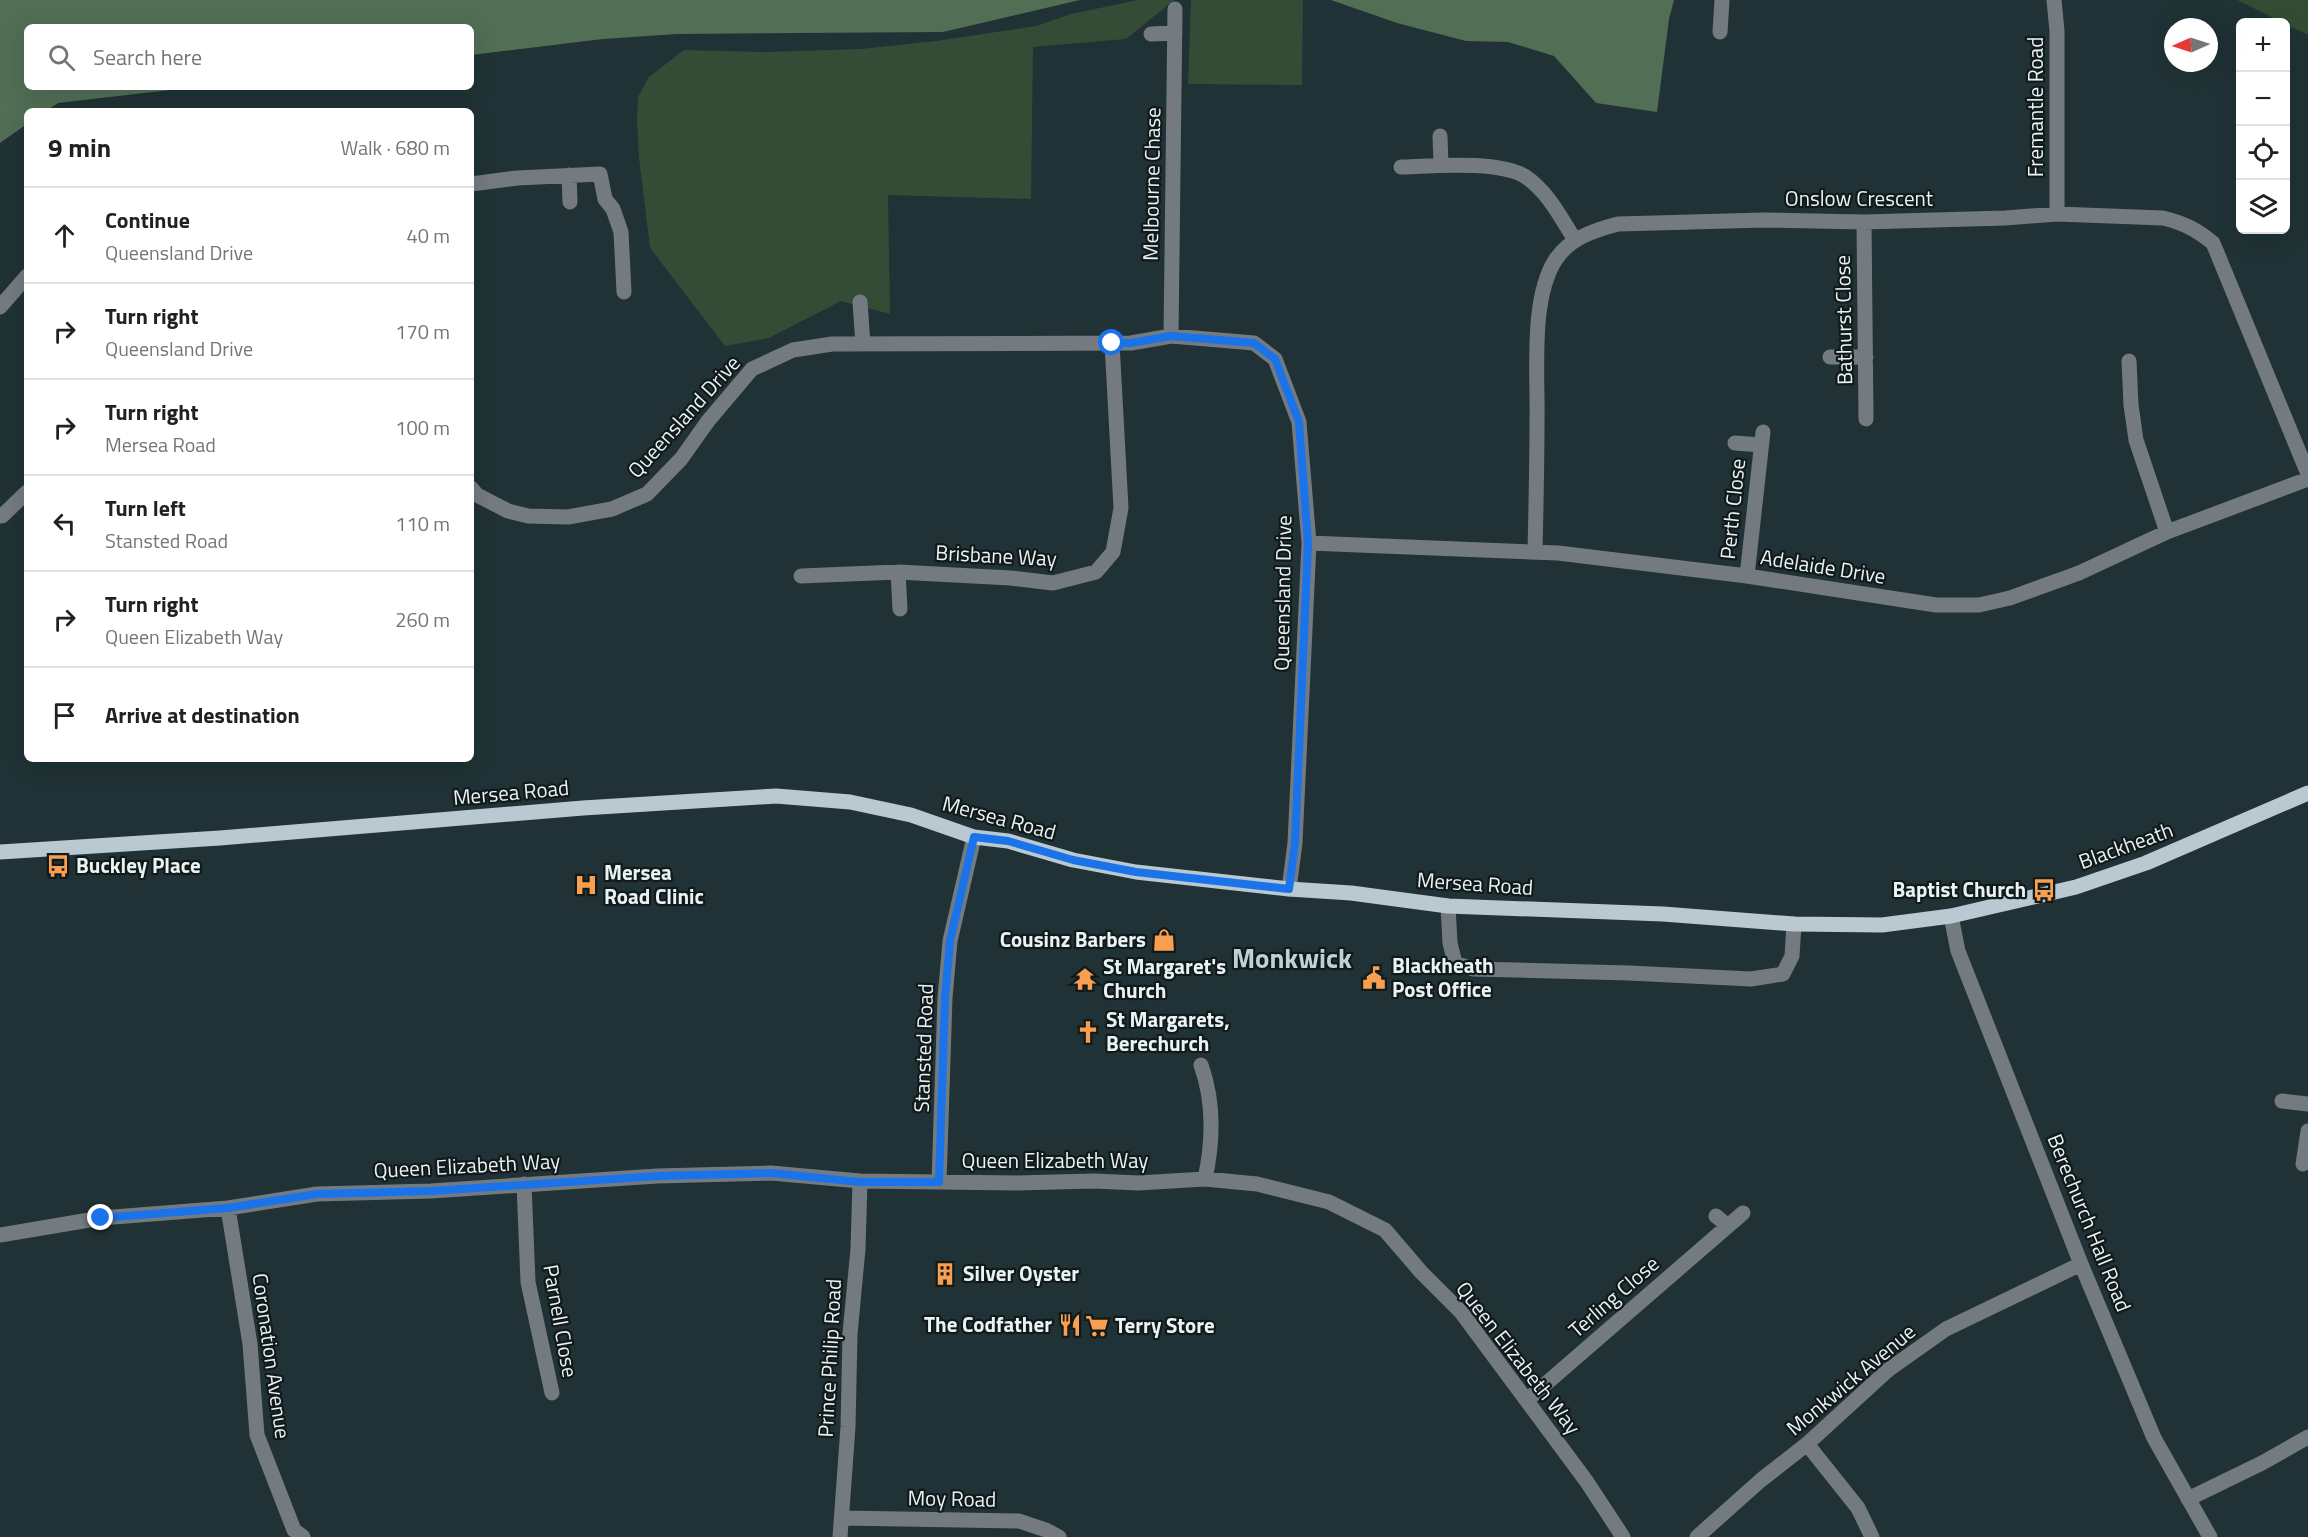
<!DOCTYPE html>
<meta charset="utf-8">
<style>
:root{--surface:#fff;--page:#f2f2f2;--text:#202124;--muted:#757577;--line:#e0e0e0}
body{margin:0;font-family:"Titillium Web",sans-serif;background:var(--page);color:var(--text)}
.controls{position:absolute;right:18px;top:18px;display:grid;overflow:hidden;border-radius:9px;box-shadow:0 6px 24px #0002}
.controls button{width:54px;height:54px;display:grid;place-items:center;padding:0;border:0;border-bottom:2px solid var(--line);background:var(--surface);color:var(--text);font:30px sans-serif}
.compass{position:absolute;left:2164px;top:18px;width:54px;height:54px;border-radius:50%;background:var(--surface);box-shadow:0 6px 24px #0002;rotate:267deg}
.stop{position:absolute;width:18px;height:18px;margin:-14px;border:4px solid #1a73e8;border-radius:50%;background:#fff}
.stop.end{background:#1a73e8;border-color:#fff;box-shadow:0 2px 6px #0008}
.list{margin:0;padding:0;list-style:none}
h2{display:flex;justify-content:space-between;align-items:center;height:78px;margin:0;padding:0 24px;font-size:26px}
h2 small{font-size:20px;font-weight:400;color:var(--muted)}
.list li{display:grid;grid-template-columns:39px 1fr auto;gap:18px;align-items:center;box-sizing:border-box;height:96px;padding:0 24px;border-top:2px solid var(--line)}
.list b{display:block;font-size:22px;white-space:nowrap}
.list p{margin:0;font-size:20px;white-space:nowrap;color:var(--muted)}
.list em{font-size:20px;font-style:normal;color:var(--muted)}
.icon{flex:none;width:33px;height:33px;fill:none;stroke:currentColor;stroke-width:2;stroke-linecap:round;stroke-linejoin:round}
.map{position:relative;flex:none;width:2308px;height:1537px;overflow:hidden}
.search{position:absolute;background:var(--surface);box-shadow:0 6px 24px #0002;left:24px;top:24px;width:450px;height:66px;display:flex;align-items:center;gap:15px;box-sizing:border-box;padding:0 21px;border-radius:9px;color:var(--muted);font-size:22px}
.panel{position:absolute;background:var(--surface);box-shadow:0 6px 24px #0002;left:24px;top:108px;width:450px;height:654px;border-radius:9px}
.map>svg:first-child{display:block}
.green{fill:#344c36}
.forest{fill:#526e55}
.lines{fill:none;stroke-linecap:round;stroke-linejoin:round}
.minor{stroke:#747b80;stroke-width:15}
.major{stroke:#b9c8d1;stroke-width:15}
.route{stroke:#1a73e8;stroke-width:8}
.labels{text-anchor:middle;stroke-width:4.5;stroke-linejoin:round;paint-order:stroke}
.street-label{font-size:21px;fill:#e8f3f4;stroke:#11191a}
.poi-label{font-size:21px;font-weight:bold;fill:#e8f3f4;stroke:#11191a;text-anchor:start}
.district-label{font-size:27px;font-weight:bold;fill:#bcd2d4;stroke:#11191a}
</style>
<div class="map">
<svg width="2308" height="1537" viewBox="0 0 2308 1537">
<rect width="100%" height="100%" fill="#203235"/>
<path class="green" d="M1138,0H1174L1126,39L1033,47L1031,199L888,195L890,314L841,301L769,338L725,346L650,248L639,158L637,119L638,97L649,77L684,50L765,52L861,49L936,41L1036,26L1071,14Z
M1191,0H1303L1302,85L1188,84Z
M2237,0H2308V35Z"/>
<path class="forest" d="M0,0H1080L943,32L677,34L603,39L471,55V27H27V87H196L58,103L46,111H27V124L0,143Z
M1331,0H1674L1669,19L1657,112L1596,103L1554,56L1508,42L1466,41L1397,23Z"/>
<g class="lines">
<path class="minor" d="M2054,0L2057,31V214
M1720,32L1722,0
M1151,34L1175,33
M1440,136L1441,165
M1401,167C1432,166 1500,160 1526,177C1548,192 1561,218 1575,240
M569,175L570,202
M471,184L517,178L600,174L605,199L613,209L621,232L624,292
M1864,222L1866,419
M860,302L863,344
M0,307L27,276
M1171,336L1175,9
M1830,357H1866
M2129,361L2131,405L2136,440L2167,532
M1735,443L1761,445
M471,488L477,495L508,511L528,516L568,517L612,509L647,494L681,459L708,421L752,369L793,350L832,344L1131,343L1171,336L1254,343L1275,359L1299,422L1309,543L1295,843L1289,889
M2,516L27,492
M1309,543L1558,553L1747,576L1936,605H1979L2010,598L2079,573L2167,532L2308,479
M1535,552C1536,508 1537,464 1537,420C1538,374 1530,298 1556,259C1570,238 1595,230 1618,224L1764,220L1864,222L2005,218L2057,214L2163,218C2184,223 2197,230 2213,243L2308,474
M898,572L900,609
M801,576L898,572L1011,578L1053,583L1096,572L1113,552L1121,508L1112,343
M1747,576L1763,432
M1448,906L1450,943L1455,963L1473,969L1629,973L1751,979L1783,974L1792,956L1794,924
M1951,916L1958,951L2081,1264L2154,1438L2210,1537
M1201,1065C1214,1101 1213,1142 1205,1179
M2282,1101L2308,1104
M2303,1164L2308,1131
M939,1182L945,998L950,941L974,837
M524,1184L528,1282L552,1393
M228,1208L250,1344L257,1435L294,1530L303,1537
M1716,1216L1728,1226
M0,1235L101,1218L228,1208L317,1194L431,1191L657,1176L771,1173L860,1181L1017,1183L1094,1181L1138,1183L1205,1179L1257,1184L1329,1202L1385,1230L1421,1272L1461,1312L1587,1482L1623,1537
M1527,1400L1743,1213
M1807,1444L1858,1508L1872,1537
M2188,1499L2262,1463L2308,1437
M842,1518L1019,1521L1046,1530L1059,1537
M840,1537L848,1427L850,1334L858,1249L860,1181
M1697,1537L1761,1480L1807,1444L1888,1370L1946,1329L2081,1264"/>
<path class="major" d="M0,852L220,838L583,808L776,796L850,802L911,815L974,837L1008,841L1073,860L1136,872L1289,889L1351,893L1448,906L1663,914L1794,924L1882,925L1951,916L2076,887L2146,863L2308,793"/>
</g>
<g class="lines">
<path class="route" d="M101,1218L228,1208L317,1194L431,1191L657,1176L771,1173L860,1182H939L945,998L950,941L974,837L1008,841L1073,860L1136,872L1289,889L1295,843L1308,543L1299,422L1275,359L1254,343L1171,336L1131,343H1112"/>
</g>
<defs>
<g id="bus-bare" transform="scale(1.8)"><path d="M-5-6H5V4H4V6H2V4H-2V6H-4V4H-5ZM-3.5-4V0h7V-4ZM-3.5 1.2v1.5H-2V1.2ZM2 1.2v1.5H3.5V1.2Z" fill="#fa9f4f" stroke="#11191a" stroke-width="2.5" paint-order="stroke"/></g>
<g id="hospital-bare" transform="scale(1.8)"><path d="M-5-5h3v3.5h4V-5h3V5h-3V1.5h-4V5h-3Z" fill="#fa9f4f" stroke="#11191a" stroke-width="2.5" paint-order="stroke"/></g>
<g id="shop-bare" transform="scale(1.8)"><path d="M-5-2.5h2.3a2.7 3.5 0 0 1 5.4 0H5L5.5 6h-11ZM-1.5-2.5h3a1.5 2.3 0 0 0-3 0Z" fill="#fa9f4f" stroke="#11191a" stroke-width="2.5" paint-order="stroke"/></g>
<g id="civic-bare" transform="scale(1.8)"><path d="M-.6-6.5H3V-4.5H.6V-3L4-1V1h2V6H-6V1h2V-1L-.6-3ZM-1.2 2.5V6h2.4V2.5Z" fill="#fa9f4f" stroke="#11191a" stroke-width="2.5" paint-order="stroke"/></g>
<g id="temple-bare" transform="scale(1.8)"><path d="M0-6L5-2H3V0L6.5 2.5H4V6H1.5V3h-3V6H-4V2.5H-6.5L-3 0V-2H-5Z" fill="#fa9f4f" stroke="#11191a" stroke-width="2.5" paint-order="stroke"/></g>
<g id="church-bare" transform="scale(1.8)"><path d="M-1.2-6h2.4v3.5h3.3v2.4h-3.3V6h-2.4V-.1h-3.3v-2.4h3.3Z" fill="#fa9f4f" stroke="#11191a" stroke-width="2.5" paint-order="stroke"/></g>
<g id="building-bare" transform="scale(1.8)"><path d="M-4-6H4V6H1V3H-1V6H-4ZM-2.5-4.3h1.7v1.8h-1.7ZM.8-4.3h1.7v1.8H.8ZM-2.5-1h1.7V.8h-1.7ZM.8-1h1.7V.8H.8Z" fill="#fa9f4f" stroke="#11191a" stroke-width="2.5" paint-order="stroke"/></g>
<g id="restaurant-bare" transform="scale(1.8)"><path d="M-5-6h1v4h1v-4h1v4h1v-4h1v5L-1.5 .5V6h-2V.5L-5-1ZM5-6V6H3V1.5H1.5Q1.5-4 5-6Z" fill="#fa9f4f" stroke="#11191a" stroke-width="2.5" paint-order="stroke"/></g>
<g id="supermarket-bare" transform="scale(1.8)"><path d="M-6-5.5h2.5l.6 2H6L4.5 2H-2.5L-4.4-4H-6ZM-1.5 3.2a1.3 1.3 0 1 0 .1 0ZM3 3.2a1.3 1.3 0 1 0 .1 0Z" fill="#fa9f4f" stroke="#11191a" stroke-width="2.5" paint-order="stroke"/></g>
</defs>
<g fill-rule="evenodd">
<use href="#bus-bare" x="58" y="866"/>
<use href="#hospital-bare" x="586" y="885"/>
<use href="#bus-bare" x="2044" y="890"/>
<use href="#shop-bare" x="1164" y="940"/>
<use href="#civic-bare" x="1374" y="978"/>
<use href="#temple-bare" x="1085" y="979"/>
<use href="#church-bare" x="1088" y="1032"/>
<use href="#building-bare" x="945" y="1274"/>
<use href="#restaurant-bare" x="1070" y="1325"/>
<use href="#supermarket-bare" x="1097" y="1326"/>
</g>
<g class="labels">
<g class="street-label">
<text transform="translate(2036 107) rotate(-90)" y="7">Fremantle Road</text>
<text transform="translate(1152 184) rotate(-89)" y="7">Melbourne Chase</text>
<text x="1859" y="206">Onslow Crescent</text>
<text transform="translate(1844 320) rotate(-91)" y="7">Bathurst Close</text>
<text transform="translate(684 417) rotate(-48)" y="7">Queensland Drive</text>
<text transform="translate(1733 509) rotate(-84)" y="7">Perth Close</text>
<text transform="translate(996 556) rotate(3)" y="7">Brisbane Way</text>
<text transform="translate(1823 567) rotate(9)" y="7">Adelaide Drive</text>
<text transform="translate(1283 593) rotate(-89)" y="7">Queensland Drive</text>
<text transform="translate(511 793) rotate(-5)" y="7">Mersea Road</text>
<text transform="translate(999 818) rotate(15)" y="7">Mersea Road</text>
<text transform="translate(2126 846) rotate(-20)" y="7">Blackheath</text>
<text transform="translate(1475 884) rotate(4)" y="7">Mersea Road</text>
<text transform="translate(924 1048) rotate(-88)" y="7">Stansted Road</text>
<text x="1055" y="1168">Queen Elizabeth Way</text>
<text transform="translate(467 1166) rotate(-3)" y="7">Queen Elizabeth Way</text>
<text transform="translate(2089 1223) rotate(68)" y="7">Berechurch Hall Road</text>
<text transform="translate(1614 1297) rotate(-41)" y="7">Terling Close</text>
<text transform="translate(560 1321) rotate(80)" y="7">Parnell Close</text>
<text transform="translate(271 1356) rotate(82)" y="7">Coronation Avenue</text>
<text transform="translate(830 1358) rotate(-87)" y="7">Prince Philip Road</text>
<text transform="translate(1518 1358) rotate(52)" y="7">Queen Elizabeth Way</text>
<text transform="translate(1851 1380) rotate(-40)" y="7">Monkwick Avenue</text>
<text transform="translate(952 1499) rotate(1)" y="7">Moy Road</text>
</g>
<g class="poi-label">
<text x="76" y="873">Buckley Place</text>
<text x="604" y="880">Mersea<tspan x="604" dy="24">Road Clinic</tspan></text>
<text x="2026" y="897" text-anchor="end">Baptist Church</text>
<text x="1146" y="947" text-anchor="end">Cousinz Barbers</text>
<text x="1392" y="973">Blackheath<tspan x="1392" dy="24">Post Office</tspan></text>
<text x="1103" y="974">St Margaret's<tspan x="1103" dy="24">Church</tspan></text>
<text x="1106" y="1027">St Margarets,<tspan x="1106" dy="24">Berechurch</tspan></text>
<text x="963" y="1281">Silver Oyster</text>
<text x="1052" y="1332" text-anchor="end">The Codfather</text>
<text x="1115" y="1333">Terry Store</text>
</g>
<g class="district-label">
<text x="1292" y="968">Monkwick</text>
</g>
</g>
</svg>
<div class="controls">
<button>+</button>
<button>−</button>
<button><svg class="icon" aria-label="locate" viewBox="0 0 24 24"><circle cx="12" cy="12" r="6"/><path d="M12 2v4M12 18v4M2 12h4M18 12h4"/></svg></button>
<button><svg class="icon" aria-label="layers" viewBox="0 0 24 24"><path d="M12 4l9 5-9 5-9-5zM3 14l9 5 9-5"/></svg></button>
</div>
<svg class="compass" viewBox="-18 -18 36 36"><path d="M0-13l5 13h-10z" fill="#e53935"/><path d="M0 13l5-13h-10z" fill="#757577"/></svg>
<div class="stop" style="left:1112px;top:343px"></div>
<div class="stop end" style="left:101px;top:1218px"></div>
<div class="search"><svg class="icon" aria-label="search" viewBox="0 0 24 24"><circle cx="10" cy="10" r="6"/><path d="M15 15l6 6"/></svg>Search here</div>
<section class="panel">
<h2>9 min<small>Walk · 680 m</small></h2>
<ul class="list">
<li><svg class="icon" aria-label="ahead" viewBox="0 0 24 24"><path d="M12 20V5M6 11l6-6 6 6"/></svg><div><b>Continue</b><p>Queensland Drive</p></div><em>40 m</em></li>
<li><svg class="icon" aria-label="right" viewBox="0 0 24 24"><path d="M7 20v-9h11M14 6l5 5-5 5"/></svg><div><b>Turn right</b><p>Queensland Drive</p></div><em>170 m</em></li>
<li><svg class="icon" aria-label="right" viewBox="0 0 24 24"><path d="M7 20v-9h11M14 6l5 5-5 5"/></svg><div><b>Turn right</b><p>Mersea Road</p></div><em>100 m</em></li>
<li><svg class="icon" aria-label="left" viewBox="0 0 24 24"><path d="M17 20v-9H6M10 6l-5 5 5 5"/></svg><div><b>Turn left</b><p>Stansted Road</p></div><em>110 m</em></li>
<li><svg class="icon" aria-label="right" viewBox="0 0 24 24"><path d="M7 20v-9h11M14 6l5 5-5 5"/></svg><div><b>Turn right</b><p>Queen Elizabeth Way</p></div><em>260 m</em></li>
<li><svg class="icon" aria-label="arrive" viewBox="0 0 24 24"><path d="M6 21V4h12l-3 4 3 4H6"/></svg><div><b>Arrive at destination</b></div></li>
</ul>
</section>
</div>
